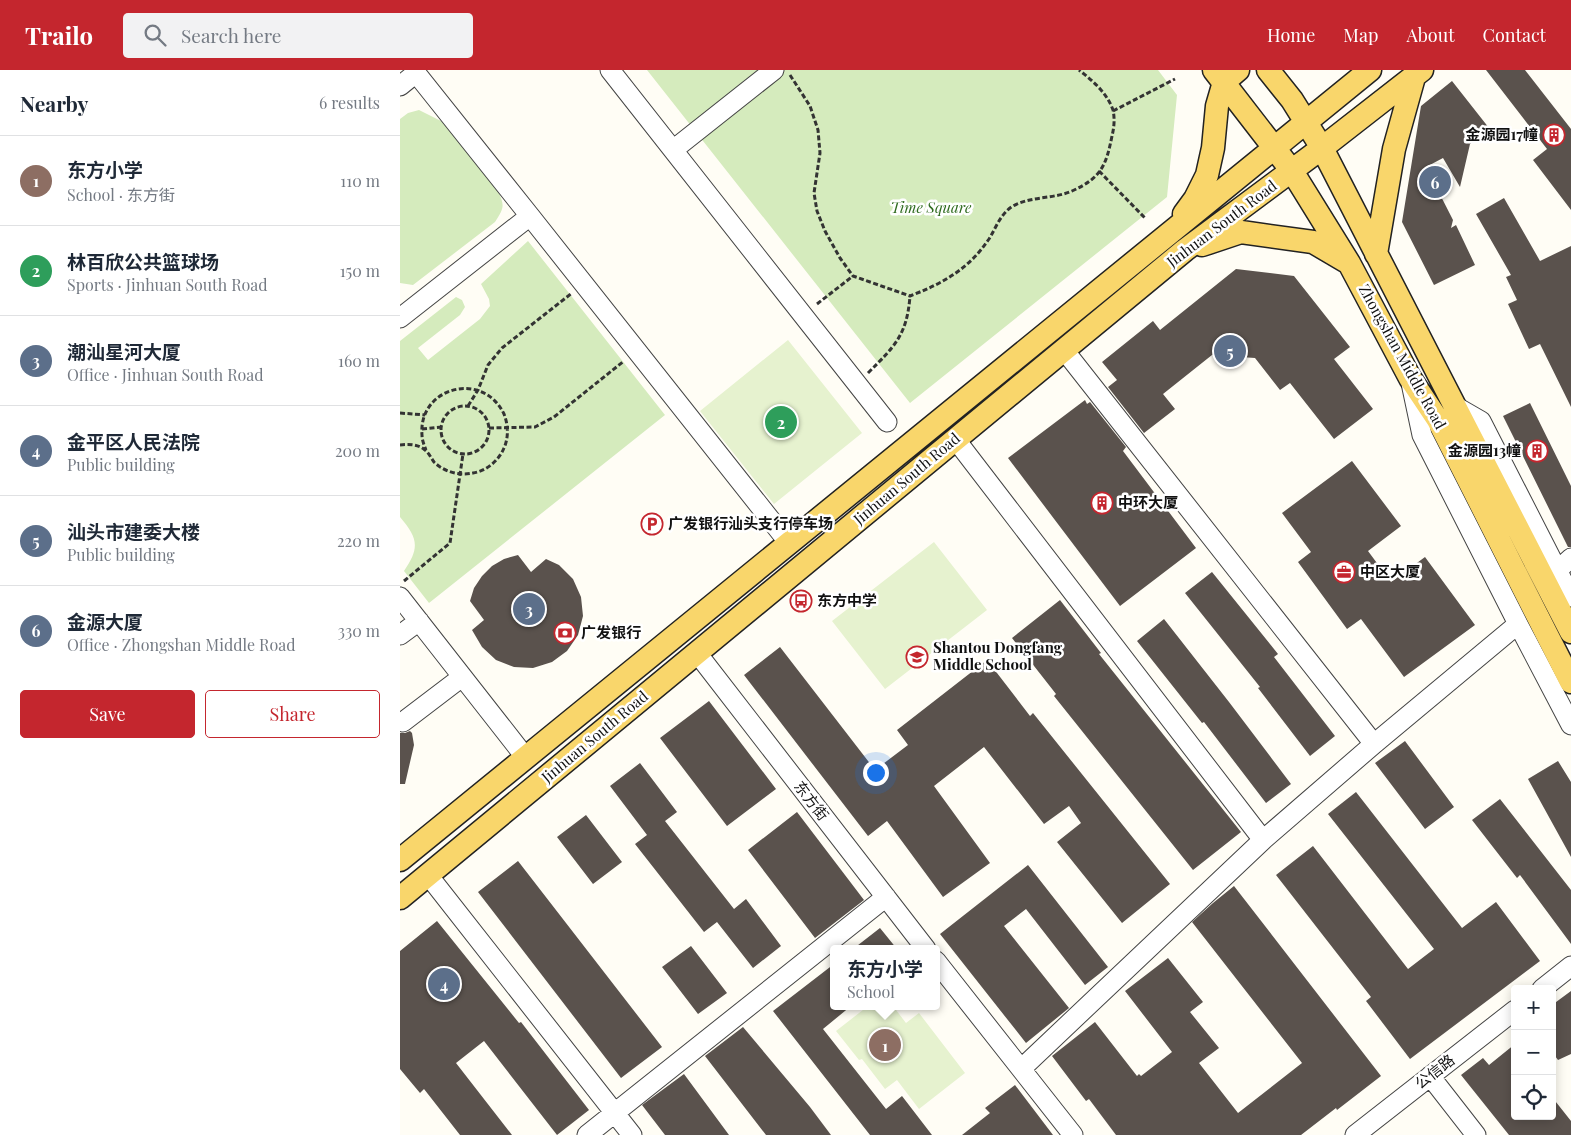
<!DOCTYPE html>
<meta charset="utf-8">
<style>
:root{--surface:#fff;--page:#f2f2f3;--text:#1f2937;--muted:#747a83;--line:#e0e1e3;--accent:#c4262e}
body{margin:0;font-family:"Playfair Display","Noto Sans SC",serif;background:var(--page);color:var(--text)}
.controls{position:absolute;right:15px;bottom:15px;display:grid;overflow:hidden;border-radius:5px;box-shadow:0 2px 12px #0003}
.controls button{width:45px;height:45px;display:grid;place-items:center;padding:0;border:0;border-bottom:1px solid var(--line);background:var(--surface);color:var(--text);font:25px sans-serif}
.you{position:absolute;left:475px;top:702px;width:18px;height:18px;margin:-12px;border:4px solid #fff;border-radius:50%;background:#1a73e8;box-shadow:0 0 0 8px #1a73e833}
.badge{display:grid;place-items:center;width:32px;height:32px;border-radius:50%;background:var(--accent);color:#fff;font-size:16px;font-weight:700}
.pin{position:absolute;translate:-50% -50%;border:2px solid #fff;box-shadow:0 1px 5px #0006}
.popup{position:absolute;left:430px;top:875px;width:110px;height:65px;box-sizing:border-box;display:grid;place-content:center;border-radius:5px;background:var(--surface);filter:drop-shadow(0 1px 4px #0005);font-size:16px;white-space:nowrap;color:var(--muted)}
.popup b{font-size:19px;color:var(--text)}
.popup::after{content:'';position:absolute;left:50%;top:100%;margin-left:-10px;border:10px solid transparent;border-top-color:var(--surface)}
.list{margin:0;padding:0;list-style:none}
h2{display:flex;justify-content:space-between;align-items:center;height:65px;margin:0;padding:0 20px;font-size:21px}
h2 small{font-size:16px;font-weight:400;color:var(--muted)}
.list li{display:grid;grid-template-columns:32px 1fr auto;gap:15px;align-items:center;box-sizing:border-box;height:90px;padding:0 20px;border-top:1px solid var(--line)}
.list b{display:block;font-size:19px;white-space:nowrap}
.list p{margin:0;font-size:16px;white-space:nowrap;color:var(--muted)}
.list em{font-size:16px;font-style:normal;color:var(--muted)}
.actions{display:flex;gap:10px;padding:15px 20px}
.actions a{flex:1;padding:11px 0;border:1px solid var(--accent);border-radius:5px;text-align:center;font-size:18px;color:var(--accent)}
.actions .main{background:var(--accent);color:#fff}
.icon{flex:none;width:28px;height:28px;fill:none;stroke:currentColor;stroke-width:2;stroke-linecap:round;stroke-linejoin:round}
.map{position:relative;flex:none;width:1171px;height:1065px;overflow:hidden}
header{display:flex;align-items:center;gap:30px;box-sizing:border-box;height:70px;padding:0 25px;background:var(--accent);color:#fff}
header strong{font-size:24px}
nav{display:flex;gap:28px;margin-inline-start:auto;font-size:18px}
.search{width:350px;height:45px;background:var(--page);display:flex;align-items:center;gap:12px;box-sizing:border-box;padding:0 18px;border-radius:5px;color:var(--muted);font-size:19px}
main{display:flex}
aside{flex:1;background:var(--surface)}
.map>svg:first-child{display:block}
.green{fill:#d5ebbd}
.pitch{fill:#e6f2cf}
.building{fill:#5a524d}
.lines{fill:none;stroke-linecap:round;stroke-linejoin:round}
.minor-casing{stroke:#444;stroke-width:21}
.major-casing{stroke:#222;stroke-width:25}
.path{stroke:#333;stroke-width:3;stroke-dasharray:5 2.5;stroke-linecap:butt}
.minor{stroke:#fff;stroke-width:19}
.major{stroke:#f9d66b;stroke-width:22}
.labels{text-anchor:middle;stroke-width:5;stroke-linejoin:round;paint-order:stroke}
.poi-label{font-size:15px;font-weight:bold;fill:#111;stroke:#fff;text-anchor:start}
.park-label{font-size:15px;font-style:italic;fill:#2f6b1f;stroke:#fff}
.street-label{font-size:15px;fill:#111;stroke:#fff}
</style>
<header>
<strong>Trailo</strong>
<div class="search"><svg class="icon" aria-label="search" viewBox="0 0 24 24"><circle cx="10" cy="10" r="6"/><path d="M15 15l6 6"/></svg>Search here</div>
<nav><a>Home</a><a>Map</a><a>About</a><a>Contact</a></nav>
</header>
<main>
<aside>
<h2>Nearby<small>6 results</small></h2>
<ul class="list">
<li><span class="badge" style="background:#8d6e63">1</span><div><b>东方小学</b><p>School · 东方街</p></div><em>110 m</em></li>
<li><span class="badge" style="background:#2e9e5b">2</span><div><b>林百欣公共篮球场</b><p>Sports · Jinhuan South Road</p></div><em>150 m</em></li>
<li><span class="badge" style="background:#5c6f8a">3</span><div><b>潮汕星河大厦</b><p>Office · Jinhuan South Road</p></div><em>160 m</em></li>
<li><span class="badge" style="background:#5c6f8a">4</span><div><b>金平区人民法院</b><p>Public building</p></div><em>200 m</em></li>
<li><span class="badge" style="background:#5c6f8a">5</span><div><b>汕头市建委大楼</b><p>Public building</p></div><em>220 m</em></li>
<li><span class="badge" style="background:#5c6f8a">6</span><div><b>金源大厦</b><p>Office · Zhongshan Middle Road</p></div><em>330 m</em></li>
</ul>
<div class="actions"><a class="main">Save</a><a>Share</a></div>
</aside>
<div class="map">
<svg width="1171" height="1065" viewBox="0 0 1171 1065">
<rect width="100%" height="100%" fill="#fffdf5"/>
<path class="green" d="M247,0H758L777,25L767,127L510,333Z
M19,40L43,52L98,121C105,136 104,138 95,152L13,215L0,213V49L8,43Z
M128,171L265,345L29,533L4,501C20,478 18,468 0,447V271L56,227L62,230L65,237L60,245L18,278L28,290L80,249L90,236L89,229L81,214Z"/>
<path class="pitch" d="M388,270L462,363L374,434L300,341Z
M534,472L587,540L485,619L432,551Z
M468,936H493L506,953L519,943L565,1003L519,1039L497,1010L485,1019L462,989L459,990L436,961Z"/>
<path class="building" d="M1086,0H1125L1171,59V140L1133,90L1147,79Z
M1052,11L1089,58L1070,74L1060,117L1043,88L1026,97L1053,150L1051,158L1056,155L1075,195L1034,215L1002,152L1021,36Z
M1104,128L1140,191L1171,176V337L1140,274L1129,279L1108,234L1117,230L1106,207L1111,205L1076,144Z
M836,199L894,206L950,277L934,289L973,339L934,369L890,313L880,320L855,288L812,285L763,324L775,339L744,363L708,317L717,310L702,292L753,251L760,260Z
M685,330L687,334L690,332L726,377L723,381L796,478L720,536L608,388Z
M1130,333L1171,416V477H1168L1103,346Z
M952,391L1001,456L968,481L991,512L1025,487L1075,555L1004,607L961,549L947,559L898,492L911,482L882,443Z
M118,485L131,502L146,489L159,495L173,509L181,527L183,546L178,565L167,581L152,592L133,598L114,597L96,590L82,577L72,560L84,550L70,531L74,518L82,506L92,496L104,489Z
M812,502L878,584L874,587L935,666L910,686L858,618L860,617L785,523Z
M660,530L701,583L699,584L841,762L793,800L654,626L656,624L612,568Z
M764,549L829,632L891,714L866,733L804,652L802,653L737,571Z
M380,577L475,700L508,675L497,660L587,590L630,646L633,643L770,814L722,853L657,772L681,753L669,736L644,754L584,677L534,716L590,793L543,827L487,751L468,766L344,605Z
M309,631L376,719L327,756L260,668Z
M10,661L12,663L14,675L5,714H0V663H5Z
M1005,671L1054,737L1025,759L975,693Z
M1158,691L1171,712V787L1128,709Z
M240,693L277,742L265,751L334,839L346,829L381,876L353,898L317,852L304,862L235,774L247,765L210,716Z
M956,722L1062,858L1096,832L1140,891L1010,989L966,931L971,927L876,805L913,776L1008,899L1034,879L928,744Z
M1100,729L1171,820V874L1120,805L1117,808L1072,750Z
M397,742L464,830L415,868L348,780Z
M186,745L222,792L193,814L157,767Z
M118,791L262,977L221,1008L78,822Z
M628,795L708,897L685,915L626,839L604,856L669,938L626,973L540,864Z
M834,816L981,1006L937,1040L936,1038L901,1065H716L689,1029L686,1031L652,986L695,952L737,1006L739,1004L741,1006L772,982L725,921L768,888L803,932L790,942L819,978L799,993L838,1043L902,993L792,852L813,833Z
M37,851L119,953L121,952L189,1040L157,1065L84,971L56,993L112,1065H60L24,1019L20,1023L0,999V881Z
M480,858L497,879H453Z
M291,876L327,923L298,944L262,897Z
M434,894V936H451L423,959L486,1039L502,1026L532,1065H470L373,941Z
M1171,921V984L1158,990L1152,982V935Z
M343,957L410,1037L431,1065H366L305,986Z
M1115,974V1046H1152V1027L1171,1051V1065H1109L1061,1005L1083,988L1089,995Z
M284,1004L329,1065H265L242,1035Z
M615,1015L653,1065H562L590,1043L585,1038Z"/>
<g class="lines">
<g class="minor-casing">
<path id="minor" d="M210,0L487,352
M0,16L16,3L130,146
M273,80L374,0
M0,248L130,146L389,473
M664,280L974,674
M1011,313L1022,365L1118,554L1171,655
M1055,336L1081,351L1171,527
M556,370L863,770L974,674L1118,554
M1150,507L1171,488
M0,527L126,688
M0,565L19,551
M297,583L526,879
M3,652L62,607
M28,805L232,1065
M536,891L673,1065
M1142,919L1171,896
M621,999L863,770
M1030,1006L1076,1065
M187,1065L486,827
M955,1065L1115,940"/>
</g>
<g class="major-casing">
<path id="major" d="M814,0L892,101L949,193L1010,308L1038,350L1171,612
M868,0L892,30L922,78L1171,562
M784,144L795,129L807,105L813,78L817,36L824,12L838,0
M802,175L841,162L913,172L947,192
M976,184L994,79L1014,7
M0,790L970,0
M0,828L785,180L922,78L1022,0"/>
</g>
<path class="path" d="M390,5L410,36L418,60L420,83L414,123L417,141L425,161L440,188L453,206L510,226C543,213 568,200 589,169C596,158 600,144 613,136C631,126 654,129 672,121C701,108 706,96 712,66C714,58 715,49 713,40C707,23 693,11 679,0
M713,41L775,9
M699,101L745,148
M417,234L453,206
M468,303C495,276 507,265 510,226
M68,336L78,320L88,295L102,278L172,223
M41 360a24 24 0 1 1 48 0a24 24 0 1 1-48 0Z
M0,343L25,345
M89,358L135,357L154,347L224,291
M22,359L42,357
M0,375C9,374 18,374 25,380C29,383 31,388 34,392C44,402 60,406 73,403C87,401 99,390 104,378C109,367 108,354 104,344C83,300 18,317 22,365C22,370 24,375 26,380
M4,511L50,473L63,384"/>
<use href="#minor" class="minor"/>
<use href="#major" class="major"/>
</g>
<defs>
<g id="building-ring" transform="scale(1.125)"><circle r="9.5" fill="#fff" stroke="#c4262e" stroke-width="1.5"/><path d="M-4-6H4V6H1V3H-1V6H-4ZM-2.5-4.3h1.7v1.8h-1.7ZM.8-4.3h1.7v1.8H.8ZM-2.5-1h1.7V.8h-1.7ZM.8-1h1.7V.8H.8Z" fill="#c4262e"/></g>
<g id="parking-ring" transform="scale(1.125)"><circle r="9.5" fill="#fff" stroke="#c4262e" stroke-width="1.5"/><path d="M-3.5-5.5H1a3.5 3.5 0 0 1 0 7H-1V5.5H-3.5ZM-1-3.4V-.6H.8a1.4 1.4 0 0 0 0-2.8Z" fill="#c4262e"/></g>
<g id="office-ring" transform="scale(1.125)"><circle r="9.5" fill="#fff" stroke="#c4262e" stroke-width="1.5"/><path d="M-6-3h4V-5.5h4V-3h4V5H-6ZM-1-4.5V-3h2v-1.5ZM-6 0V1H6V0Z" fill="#c4262e"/></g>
<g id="bus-ring" transform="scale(1.125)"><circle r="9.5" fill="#fff" stroke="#c4262e" stroke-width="1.5"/><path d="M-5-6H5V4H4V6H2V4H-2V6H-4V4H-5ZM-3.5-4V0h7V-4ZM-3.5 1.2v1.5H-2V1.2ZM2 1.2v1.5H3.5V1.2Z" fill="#c4262e"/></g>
<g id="bank-ring" transform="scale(1.125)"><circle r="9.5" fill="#fff" stroke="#c4262e" stroke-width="1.5"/><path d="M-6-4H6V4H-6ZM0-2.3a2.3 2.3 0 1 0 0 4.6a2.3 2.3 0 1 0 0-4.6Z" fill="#c4262e"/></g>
<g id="school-ring" transform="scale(1.125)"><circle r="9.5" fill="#fff" stroke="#c4262e" stroke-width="1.5"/><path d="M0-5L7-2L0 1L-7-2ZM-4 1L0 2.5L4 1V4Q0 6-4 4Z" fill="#c4262e"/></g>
</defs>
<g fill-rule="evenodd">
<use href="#building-ring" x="1154" y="65"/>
<use href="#building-ring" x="1137" y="381"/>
<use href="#building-ring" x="702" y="433"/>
<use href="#parking-ring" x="252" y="454"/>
<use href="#office-ring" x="944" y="502"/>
<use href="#bus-ring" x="401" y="531"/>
<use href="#bank-ring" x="165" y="563"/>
<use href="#school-ring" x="517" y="587"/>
</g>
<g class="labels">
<g class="poi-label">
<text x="1138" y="70" text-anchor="end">金源园17幢</text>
<text x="1121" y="386" text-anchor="end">金源园13幢</text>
<text x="718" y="438">中环大厦</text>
<text x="268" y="459">广发银行汕头支行停车场</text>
<text x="960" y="507">中区大厦</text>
<text x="417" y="536">东方中学</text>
<text x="181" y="568">广发银行</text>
<text x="533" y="583">Shantou Dongfang<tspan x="533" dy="17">Middle School</tspan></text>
</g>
<g class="park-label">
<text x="531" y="143">Time Square</text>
</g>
<g class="street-label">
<text transform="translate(822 154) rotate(-37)" y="5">Jinhuan South Road</text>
<text transform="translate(1002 287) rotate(61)" y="5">Zhongshan Middle Road</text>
<text transform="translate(507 409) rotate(-40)" y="5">Jinhuan South Road</text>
<text transform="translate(195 667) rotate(-40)" y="5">Jinhuan South Road</text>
<text transform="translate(411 731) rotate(52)" y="5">东方街</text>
<text transform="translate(1035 1002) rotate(-38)" y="5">公信路</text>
</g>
</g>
</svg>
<div class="controls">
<button>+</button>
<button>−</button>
<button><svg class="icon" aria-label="locate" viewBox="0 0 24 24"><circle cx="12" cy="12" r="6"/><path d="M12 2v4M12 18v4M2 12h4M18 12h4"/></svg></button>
</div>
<div class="you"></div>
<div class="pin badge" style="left:485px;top:975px;background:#8d6e63">1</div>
<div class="popup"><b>东方小学</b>School</div>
<div class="pin badge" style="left:381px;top:352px;background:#2e9e5b">2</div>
<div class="pin badge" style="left:129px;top:539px;background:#5c6f8a">3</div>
<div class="pin badge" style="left:44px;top:914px;background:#5c6f8a">4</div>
<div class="pin badge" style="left:830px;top:281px;background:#5c6f8a">5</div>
<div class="pin badge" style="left:1035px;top:112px;background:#5c6f8a">6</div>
</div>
</main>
